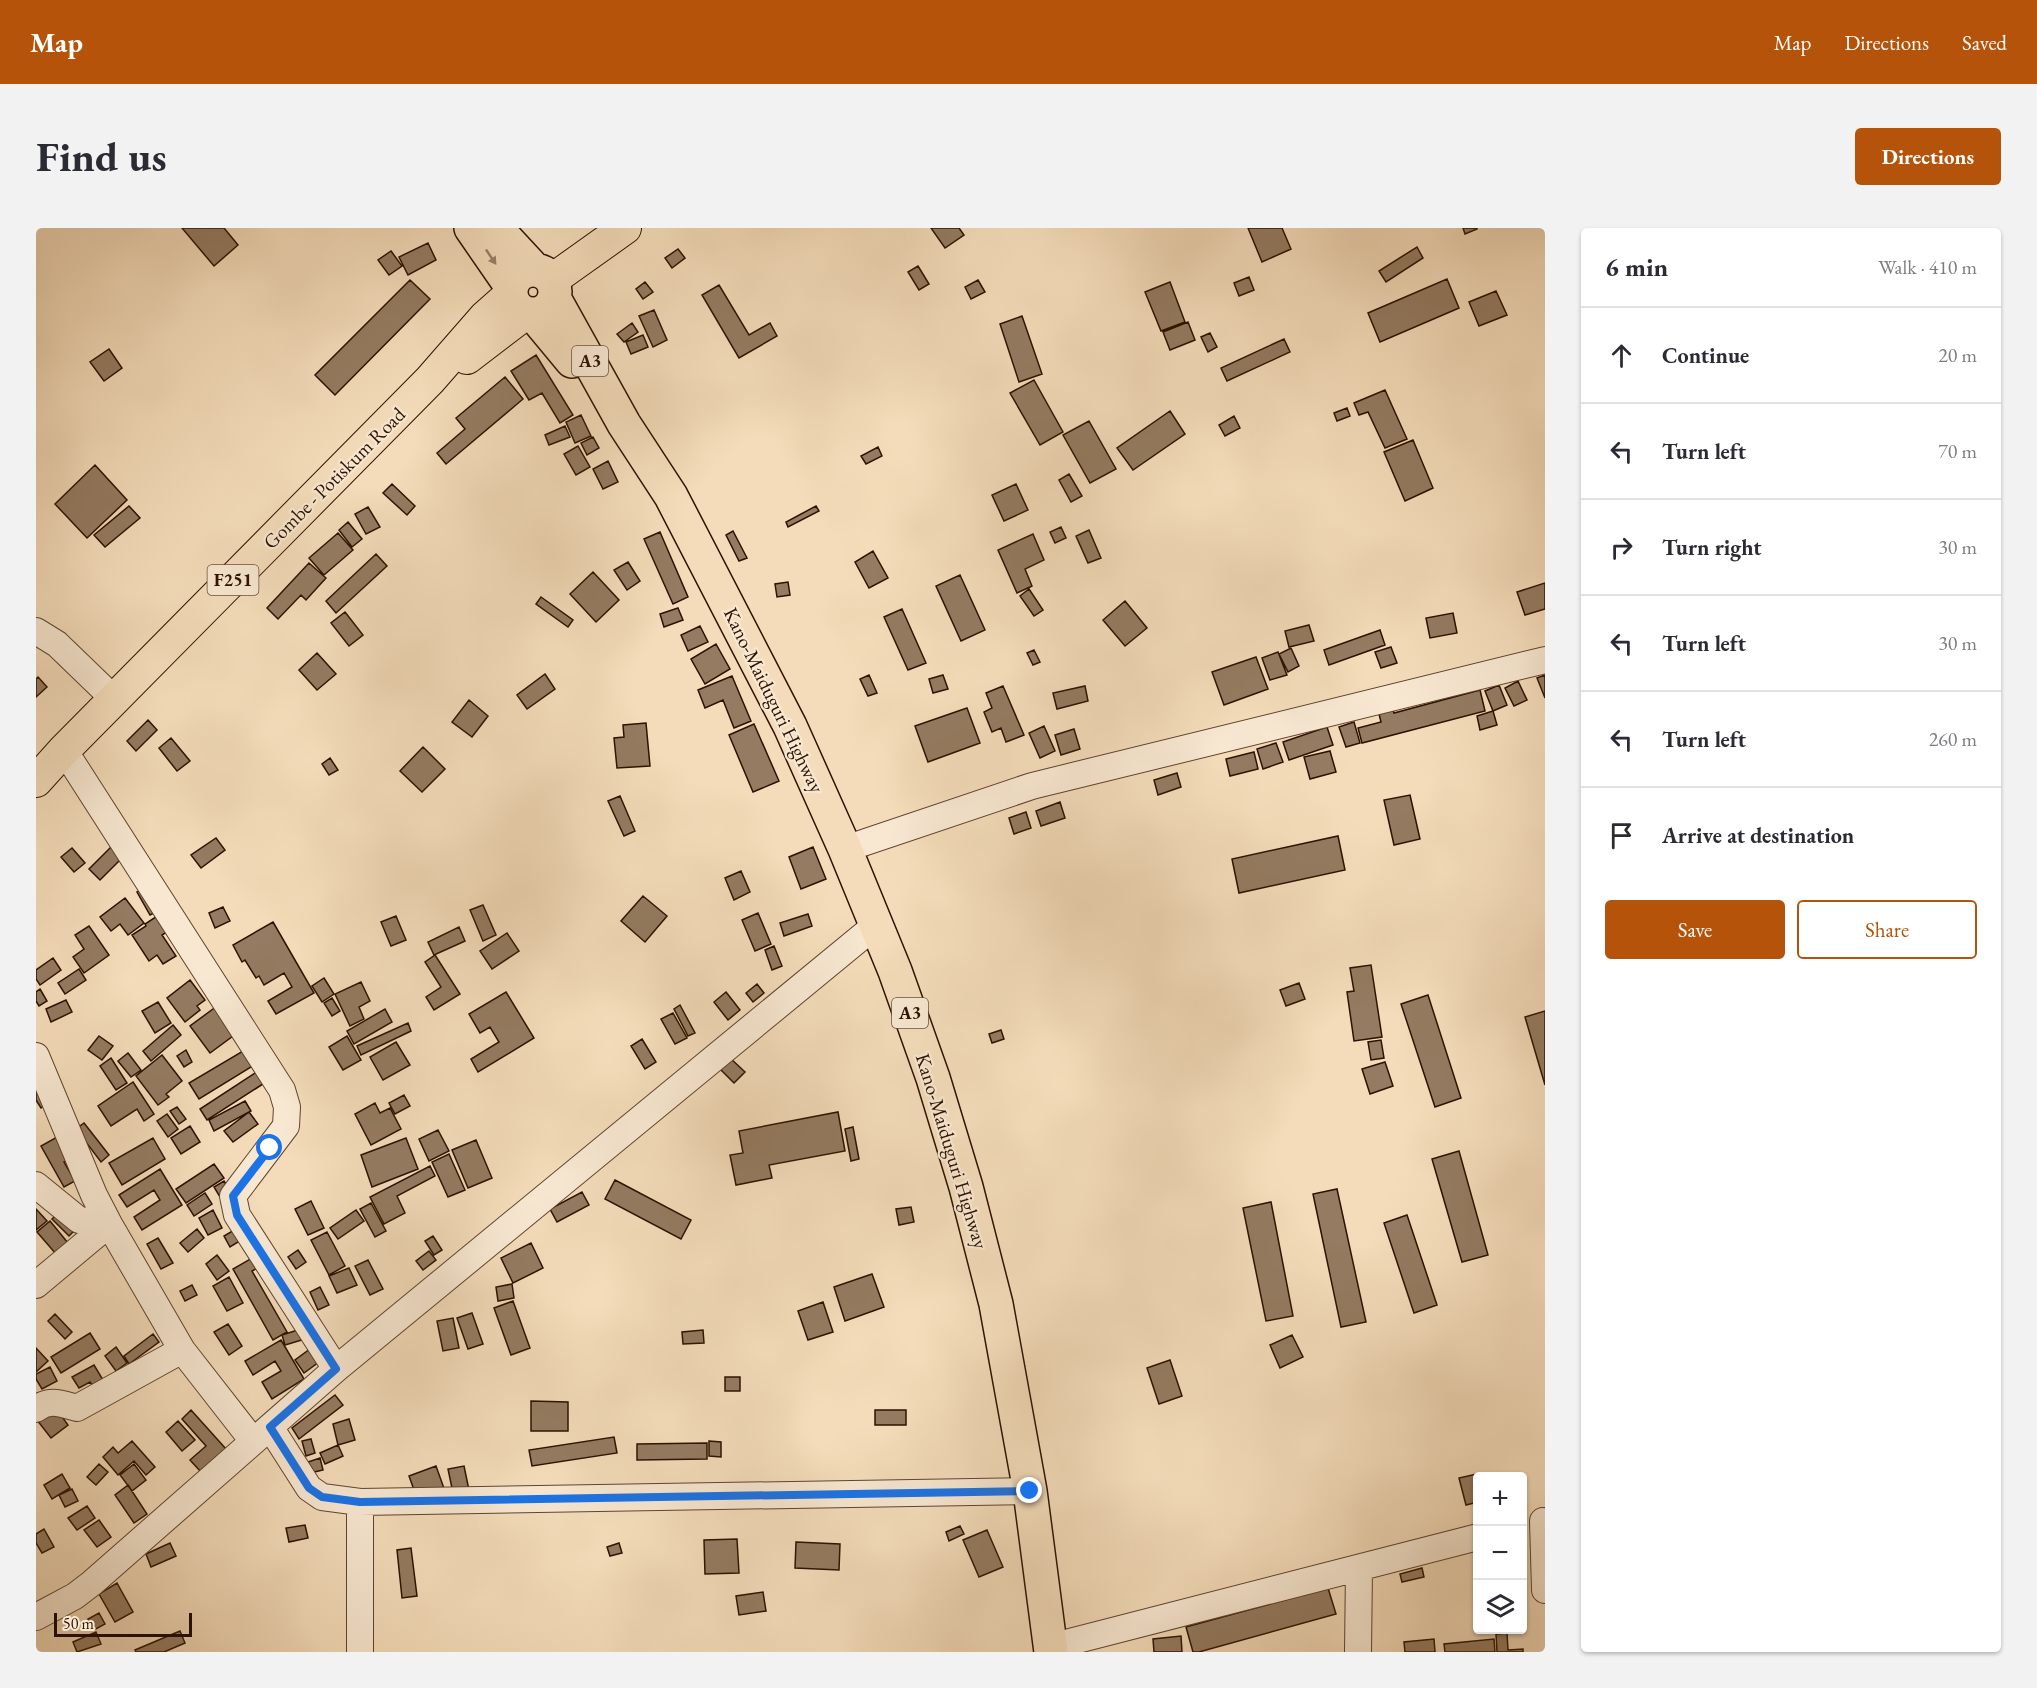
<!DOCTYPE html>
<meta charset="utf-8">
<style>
:root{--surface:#fff;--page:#f2f2f3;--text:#2b2b33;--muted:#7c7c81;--line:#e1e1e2;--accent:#b45309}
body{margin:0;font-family:"EB Garamond",serif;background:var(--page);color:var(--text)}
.controls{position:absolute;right:18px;bottom:18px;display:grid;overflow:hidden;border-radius:6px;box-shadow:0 2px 4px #0004}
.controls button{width:54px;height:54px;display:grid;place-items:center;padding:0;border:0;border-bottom:2px solid var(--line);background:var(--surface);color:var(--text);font:30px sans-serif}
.scale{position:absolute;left:18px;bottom:15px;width:138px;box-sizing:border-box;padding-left:6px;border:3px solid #2d1200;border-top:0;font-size:16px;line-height:21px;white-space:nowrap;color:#2d1200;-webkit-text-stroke:4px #f8e8d2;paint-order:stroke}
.stop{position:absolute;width:18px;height:18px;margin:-14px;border:4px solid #1a73e8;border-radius:50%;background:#fff}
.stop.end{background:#1a73e8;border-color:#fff;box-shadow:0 2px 6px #0008}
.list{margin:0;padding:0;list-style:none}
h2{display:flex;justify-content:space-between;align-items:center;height:78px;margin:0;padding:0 24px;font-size:26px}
h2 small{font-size:20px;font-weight:400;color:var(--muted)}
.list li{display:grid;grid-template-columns:39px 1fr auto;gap:18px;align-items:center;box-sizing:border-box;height:96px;padding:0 24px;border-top:2px solid var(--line)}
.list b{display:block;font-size:22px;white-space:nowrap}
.list em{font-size:20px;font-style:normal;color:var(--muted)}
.actions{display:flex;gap:12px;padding:18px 24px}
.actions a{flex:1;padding:14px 0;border:2px solid var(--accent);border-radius:6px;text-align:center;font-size:21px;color:var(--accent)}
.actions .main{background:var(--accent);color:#fff}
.icon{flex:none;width:33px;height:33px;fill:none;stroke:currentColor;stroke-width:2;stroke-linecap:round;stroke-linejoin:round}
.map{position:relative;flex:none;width:1509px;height:1424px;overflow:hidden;border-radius:6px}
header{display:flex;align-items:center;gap:36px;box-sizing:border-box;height:84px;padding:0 30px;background:var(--accent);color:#fff}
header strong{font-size:28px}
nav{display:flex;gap:33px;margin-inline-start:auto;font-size:21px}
.intro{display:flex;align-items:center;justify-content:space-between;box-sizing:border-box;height:144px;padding:0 36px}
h1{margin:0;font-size:42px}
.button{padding:15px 27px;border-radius:6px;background:var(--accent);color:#fff;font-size:21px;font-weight:700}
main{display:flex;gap:36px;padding:0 36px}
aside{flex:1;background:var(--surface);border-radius:6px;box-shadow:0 2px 4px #0004}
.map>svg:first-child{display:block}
.building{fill:#947b61;stroke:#2d1200;stroke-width:1.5}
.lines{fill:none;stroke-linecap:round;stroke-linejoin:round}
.minor-casing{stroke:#5f442e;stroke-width:28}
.major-casing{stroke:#2d1200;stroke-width:34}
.highway-casing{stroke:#2d1200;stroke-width:36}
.minor{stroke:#f8e8d2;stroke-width:26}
.major{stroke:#f4dcba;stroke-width:32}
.highway{stroke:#f4dcba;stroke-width:33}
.oneway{fill:#9a8166}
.route{stroke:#1a73e8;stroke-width:8}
.labels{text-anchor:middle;stroke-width:4.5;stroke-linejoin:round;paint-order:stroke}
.shield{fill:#f8e8d2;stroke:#6a523f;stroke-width:1.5}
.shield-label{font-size:18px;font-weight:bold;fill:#2d1200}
.street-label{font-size:20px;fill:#2d1200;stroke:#f8e8d2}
</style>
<header>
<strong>Map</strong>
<nav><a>Map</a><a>Directions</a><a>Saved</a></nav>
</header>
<div class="intro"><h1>Find us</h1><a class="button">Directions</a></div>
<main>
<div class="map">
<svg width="1509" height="1424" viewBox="0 0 1509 1424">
<rect width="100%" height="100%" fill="#f4dcba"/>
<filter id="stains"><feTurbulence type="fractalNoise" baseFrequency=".00333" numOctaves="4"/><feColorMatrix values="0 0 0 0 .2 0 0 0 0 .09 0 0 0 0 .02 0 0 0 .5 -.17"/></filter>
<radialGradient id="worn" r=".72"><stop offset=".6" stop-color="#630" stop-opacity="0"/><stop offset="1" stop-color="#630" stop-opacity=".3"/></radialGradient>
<path class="building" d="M146,0H188L202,17L178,38Z
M895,0H923L928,7L909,20Z
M1212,0H1246L1255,21L1226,34Z
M1427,0H1441V1L1429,6Z
M392,15L400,32L372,47L363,29Z
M1381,19L1387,30L1350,54L1343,43Z
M642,21L649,30L636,40L629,30Z
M355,23L366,38L353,47L342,32Z
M882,38L893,56L883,62L872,44Z
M1213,49L1218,62L1203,68L1198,55Z
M1411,51L1423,80L1344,114L1332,85Z
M374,52L394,71L299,167L279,147Z
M942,52L949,64L935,71L929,59Z
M609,54L617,64L607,71L600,61Z
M1134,54L1149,94L1125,103L1109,64Z
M683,57L713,107L734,95L741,108L703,130L666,67Z
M1460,63L1471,87L1443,98L1433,74Z
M618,82L631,112L617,119L603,88Z
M986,88L1006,146L983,154L964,96Z
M1152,94L1159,112L1134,122L1127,104Z
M596,95L602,104L588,114L581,106Z
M1174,105L1181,119L1172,124L1165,109Z
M607,107L612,119L595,126L590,114Z
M1248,111L1254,124L1191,153L1185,140Z
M73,121L86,140L68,153L54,134Z
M500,127L537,187L524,195L506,165L493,172L475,143Z
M469,149L487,171L410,236L401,225L429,201L420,190Z
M998,152L1027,204L1004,217L974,165Z
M1349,162L1371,211L1349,220L1332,184L1323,187L1318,175Z
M1311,180L1314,188L1301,193L1298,185Z
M1134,183L1149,206L1097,242L1081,220Z
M545,187L555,208L539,215L530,194Z
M1198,188L1204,200L1189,208L1183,197Z
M1053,193L1080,241L1054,255L1027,207Z
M529,198L534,209L513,217L509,207Z
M557,209L563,220L551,227L545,215Z
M1377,212L1397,260L1369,273L1348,224Z
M542,218L554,239L540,247L528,226Z
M842,219L846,228L830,236L825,228Z
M572,233L582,254L567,261L557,241Z
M59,237L91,272L51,310L19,276Z
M1033,246L1046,268L1035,274L1023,252Z
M356,256L379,278L371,287L347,265Z
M980,256L992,282L968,293L956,267Z
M93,278L104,290L69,319L58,307Z
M780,278L783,283L752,299L750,294Z
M332,279L344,299L330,306L319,286Z
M312,294L326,311L316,319L303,302Z
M1025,299L1030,310L1019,315L1014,304Z
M1053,302L1065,330L1052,335L1040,308Z
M697,303L711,330L703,333L690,307Z
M624,304L652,369L637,376L608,311Z
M302,305L317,322L288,347L273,330Z
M997,306L1008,332L989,341L996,358L981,365L962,322Z
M837,323L852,350L833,360L819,334Z
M340,326L351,338L300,385L290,373Z
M592,334L604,353L591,362L578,342Z
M273,335L290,350L270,372L265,367L242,391L231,380Z
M557,344L583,372L560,394L534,366Z
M924,347L949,402L925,413L900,358Z
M752,354L754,367L741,369L739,356Z
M1509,355V381L1489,387L1481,364Z
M993,361L1007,382L998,388L984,368Z
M505,369L537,392L532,399L500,376Z
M1089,373L1111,400L1089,418L1067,392Z
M642,380L647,392L628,399L624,386Z
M866,381L890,435L872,442L848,389Z
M309,384L327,407L313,418L295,395Z
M1417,385L1421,405L1394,410L1390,390Z
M1273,397L1278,413L1253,419L1249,403Z
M664,398L672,414L652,423L645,407Z
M1344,402L1349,417L1293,437L1288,422Z
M680,416L694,441L669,456L655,431Z
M1355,419L1361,435L1345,440L1339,424Z
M1255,420L1263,438L1252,444L1243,426Z
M998,422L1004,434L997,437L991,425Z
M1242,424L1251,447L1234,452L1226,430Z
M281,425L300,446L281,462L263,442Z
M1220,429L1232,461L1188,477L1176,444Z
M509,446L519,461L491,481L481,467Z
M833,447L841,465L832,468L824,451Z
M907,447L912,461L897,465L893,451Z
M1509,447V470L1501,450Z
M696,448L715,493L698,500L687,472L669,480L662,462Z
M2,449L11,459L0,469V451Z
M1482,453L1491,472L1478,478L1469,460Z
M1463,457L1471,477L1457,483L1449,463Z
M967,458L988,507L970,514L965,500L956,504L948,484L956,480L950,465Z
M1049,458L1052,473L1021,481L1017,465Z
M1444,462L1449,483L1326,515L1322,500L1345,494L1343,486L1357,482L1358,485Z
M433,472L452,488L436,509L416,494Z
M931,480L944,515L892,534L879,498Z
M1457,483L1461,497L1444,502L1441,488Z
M112,492L121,502L100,523L91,513Z
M1318,494L1324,515L1310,519L1303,499Z
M610,495L614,538L581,540L578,510L588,509L587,497Z
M718,496L743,553L717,564L693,507Z
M1008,498L1019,523L1004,530L993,505Z
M1291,499L1297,517L1253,532L1247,514Z
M1038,501L1044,521L1025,527L1019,507Z
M135,510L154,533L141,543L123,520Z
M1240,515L1247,534L1227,541L1221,521Z
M387,519L409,541L386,564L364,543Z
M1294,523L1300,544L1274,551L1268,529Z
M1218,524L1222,541L1194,548L1190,531Z
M294,530L302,542L293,547L286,536Z
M1141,545L1145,559L1122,567L1118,552Z
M1374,567L1384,611L1358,617L1348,572Z
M584,568L599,603L588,608L572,573Z
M1024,574L1029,590L1005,598L1000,583Z
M990,584L995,600L978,606L973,590Z
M1302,608L1309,642L1203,665L1196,631Z
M180,610L189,622L165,640L155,627Z
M83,611L94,622L64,652L53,641Z
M777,619L790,651L765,661L753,629Z
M36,620L49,635L38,644L25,629Z
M705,643L714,664L698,672L689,650Z
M111,658L124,682L114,687L101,664Z
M607,668L631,688L609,714L585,693Z
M89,670L108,695L92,707L84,696L75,703L64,689Z
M138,677L148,693L126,707L140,728L127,736L121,727L113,733L96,707L110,698L109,696Z
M447,677L460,707L447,713L434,682Z
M187,679L194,693L179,700L173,685Z
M722,685L735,716L719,723L706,692Z
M772,686L776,698L748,708L744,695Z
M360,688L370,712L355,718L345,694Z
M237,694L278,765L240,786L232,773L256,759L248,745L228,757L223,748L220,750L209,732L206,734L197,717Z
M53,698L73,727L48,745L37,729L48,721L39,707Z
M423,699L429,713L398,727L392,714Z
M471,705L483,723L456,741L444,723Z
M738,718L746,738L736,742L729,722Z
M399,727L424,766L398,782L390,769L405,759L389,734Z
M17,730L25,742L4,757L0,751V742Z
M1335,737L1346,809L1318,813L1311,764L1318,763L1314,740Z
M43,741L50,752L29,766L22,755Z
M288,750L298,766L286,774L276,758Z
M154,752L169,772L161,778L164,782L149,794L131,770Z
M325,754L334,773L323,779L328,791L314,798L299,766Z
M1263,755L1269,771L1250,778L1244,762Z
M721,756L728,765L717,774L710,765Z
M4,761L11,773L3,778L0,773V764Z
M470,764L498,810L442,844L435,831L463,814L454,799L444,805L433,786Z
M690,764L704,782L692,792L678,774Z
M1392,767L1425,870L1399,879L1365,776Z
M296,770L304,783L296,788L288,775Z
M30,772L36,784L15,794L10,781Z
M122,774L135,795L119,805L106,783Z
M644,777L659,805L652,808L638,781Z
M181,778L201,805L174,825L154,798Z
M349,781L356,794L318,816L311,803Z
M1509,783V857L1489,789Z
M637,785L651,810L639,816L625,791Z
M372,795L375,803L325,827L321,818Z
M137,797L145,807L115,833L107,823Z
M965,802L968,811L956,815L953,806Z
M63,808L77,818L66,832L52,822Z
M311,808L325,832L307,842L293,819Z
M606,811L620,834L609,841L595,818Z
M1345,812L1348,830L1335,832L1332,814Z
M224,813L233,828L163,871L153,855Z
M360,814L374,837L347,852L334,829Z
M150,822L156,834L148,839L141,828Z
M92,825L105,842L95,849L82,833Z
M126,827L146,853L130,866L133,869L122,877L100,848Z
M693,829L709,844L698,855L683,840Z
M75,830L91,855L80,862L64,838Z
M236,834L244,845L171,892L164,881Z
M1349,834L1357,858L1334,866L1326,841Z
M97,854L118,886L108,893L101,881L75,898L62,878Z
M0,856L18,871L5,880L0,872Z
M368,867L374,878L359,886L353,875Z
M209,873L215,883L178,903L173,892Z
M339,875L344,885L354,880L365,901L335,917L319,886Z
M141,879L150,891L143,896L134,883Z
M213,884L222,896L197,914L188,903Z
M802,884L809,923L733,937L736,950L700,957L694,927L707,925L703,903Z
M131,886L142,901L132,909L121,893Z
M48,895L73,927L65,934L40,901Z
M154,898L164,914L145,926L135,910Z
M817,899L823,931L815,933L809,901Z
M402,902L413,923L393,933L383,911Z
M30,904L42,927L28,934L39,953L28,959L5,918Z
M117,910L129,931L86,957L73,935Z
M370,910L382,941L336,959L325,927Z
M440,912L456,950L432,960L416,922Z
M1423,923L1452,1027L1426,1034L1396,931Z
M413,926L429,962L412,969L396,934Z
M178,936L188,950L150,975L140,961Z
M394,938L399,948L361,968L369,985L348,996L334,969Z
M124,941L146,977L106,1002L98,989L124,972L118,962L91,979L83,967Z
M579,952L655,992L645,1011L569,971Z
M188,953L197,968L187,974L178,959Z
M1301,961L1330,1094L1305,1099L1277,966Z
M546,964L553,977L521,994L514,981Z
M169,965L176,976L158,988L151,977Z
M275,973L288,1000L272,1007L259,981Z
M1235,974L1257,1088L1230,1093L1207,980Z
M335,975L350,1003L339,1009L324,981Z
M30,978L46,995L33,1008L16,991Z
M875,979L878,994L863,997L860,981Z
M0,981L11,993L0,1002Z
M177,982L186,1000L172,1007L163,990Z
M320,982L328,993L302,1011L294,1000Z
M1371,987L1401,1077L1378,1085L1348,995Z
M14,993L32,1015L20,1026L1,1004Z
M203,999L207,1011L194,1019L188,1008Z
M161,1001L168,1010L152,1024L144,1015Z
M291,1004L309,1038L293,1047L275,1012Z
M397,1008L406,1022L398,1027L389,1013Z
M122,1010L137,1035L125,1041L111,1016Z
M495,1015L507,1040L477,1055L465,1030Z
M230,1022L236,1032L216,1043L251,1104L237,1112L197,1041Z
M262,1022L270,1034L260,1041L252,1029Z
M393,1023L400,1032L387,1042L380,1033Z
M181,1027L193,1043L181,1052L170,1036Z
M332,1032L347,1061L334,1067L319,1038Z
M313,1040L321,1057L301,1065L293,1048Z
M836,1046L848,1079L809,1093L798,1059Z
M193,1049L207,1075L191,1083L177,1058Z
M476,1056L478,1070L462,1073L460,1059Z
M156,1057L161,1067L149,1073L144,1063Z
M284,1059L293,1077L282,1082L274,1064Z
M477,1073L494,1120L475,1127L458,1080Z
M787,1074L797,1104L772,1112L762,1083Z
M436,1085L447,1116L432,1121L421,1090Z
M19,1086L36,1104L29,1111L12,1093Z
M417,1090L423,1120L407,1123L401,1093Z
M192,1096L206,1118L193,1127L178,1104Z
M265,1101L269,1111L249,1117L246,1107Z
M667,1102L668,1115L647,1116L646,1104Z
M54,1105L64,1121L25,1145L15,1129Z
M117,1106L123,1114L93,1136L88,1128Z
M1256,1107L1267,1129L1244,1140L1234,1117Z
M245,1112L268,1151L236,1171L226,1154L245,1143L239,1133L217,1147L209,1133Z
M278,1118L287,1131L268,1145L259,1132Z
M80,1119L91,1135L80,1143L69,1128Z
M0,1120L12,1133L0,1144Z
M1134,1132L1146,1168L1123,1176L1111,1140Z
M58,1137L67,1152L57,1158L54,1154L43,1160L36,1149Z
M14,1139L21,1153L6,1161L0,1151V1146Z
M689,1149H704V1163H689Z
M299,1167L307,1177L263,1211L256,1200Z
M495,1173L532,1174V1203H495Z
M19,1179L32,1197L15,1210L1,1192Z
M155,1182L190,1221L165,1244L154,1232L170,1218L146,1191Z
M839,1182H870V1197H839Z
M313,1191L319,1212L302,1217L297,1196Z
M142,1193L159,1212L146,1223L130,1204Z
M578,1209L581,1225L496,1238L493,1222Z
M275,1211L279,1225L270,1228L266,1213Z
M96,1213L119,1239L110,1247L98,1233L82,1247L67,1229L77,1219L82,1225Z
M673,1213L685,1214V1229L673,1228Z
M671,1215V1231L601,1232V1216Z
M302,1217L307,1228L289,1236L284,1225Z
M284,1230L287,1242L274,1245L272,1234Z
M63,1236L72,1244L60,1257L51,1249Z
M98,1236L110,1252L96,1263L84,1247Z
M400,1238L410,1266L383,1276L373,1248Z
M428,1238L434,1267L418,1270L412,1241Z
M26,1246L34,1260L16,1271L8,1257Z
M1441,1246L1442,1274L1430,1277L1423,1250Z
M92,1257L111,1286L98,1295L79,1267Z
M36,1261L42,1273L29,1279L23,1267Z
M51,1278L59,1290L41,1302L32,1290Z
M63,1292L75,1309L61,1319L48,1302Z
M269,1297L272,1310L253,1314L250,1300Z
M924,1298L928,1306L913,1313L910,1304Z
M8,1301L18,1319L6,1325L0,1315V1306Z
M951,1302L967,1339L943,1349L927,1312Z
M701,1311L703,1345L669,1346L668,1312Z
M760,1314L804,1316L803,1342L759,1340Z
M134,1315L140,1328L115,1339L110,1326Z
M583,1315L586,1325L574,1328L571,1319Z
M375,1320L381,1368L366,1370L361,1322Z
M1386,1340L1388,1349L1366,1354L1364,1346Z
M81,1355L97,1384L79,1394L63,1366Z
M1292,1360L1300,1386L1163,1424H1157L1150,1399Z
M727,1364L730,1383L703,1387L700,1368Z
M63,1385L69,1396L58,1402L52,1391Z
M144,1403L149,1415L128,1424H100L99,1422Z
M60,1404L65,1416L41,1424L37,1414Z
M1471,1405L1472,1422L1487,1421V1424H1461L1460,1406Z
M1145,1408L1146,1424H1118L1117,1411Z
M1398,1411L1399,1424H1369L1368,1414Z
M1458,1411L1459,1424H1409L1408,1416Z"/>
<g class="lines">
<g class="minor-casing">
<path id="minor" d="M0,403L21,416L79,472
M28,522L246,862L251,879L250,898L197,968L201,987L300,1141
M809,621L996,558L1509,432
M0,828L58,967L73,996L146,1122L217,1213
M0,957L43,992L73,996
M0,1057L73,996
M0,1181C14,1170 26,1176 41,1180L146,1122
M234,1199L273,1260L286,1269L324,1274L994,1263
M1507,1293L1509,1362
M0,1389L39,1368L56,1355L300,1141L840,697
M1014,1419L1442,1309
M324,1424V1274
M1322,1424L1323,1340"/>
</g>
<g class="major-casing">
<path id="major" d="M516,52L589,0
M431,130L490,85
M0,553L28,522L394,152L449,89L475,66"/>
</g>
<g class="highway-casing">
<path id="highway" d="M435,0L475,58
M460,0L498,41
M475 64a22 22 0 1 1 44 0a22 22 0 1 1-44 0Z
M518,70L588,196L635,268L754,498L809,621L859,743L897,850L930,959L960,1076L994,1263L1015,1424
M497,86L536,133"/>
</g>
<use href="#minor" class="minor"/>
<use href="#major" class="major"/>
<use href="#highway" class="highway"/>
</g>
<defs><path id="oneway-solid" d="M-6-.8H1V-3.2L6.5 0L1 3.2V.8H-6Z" transform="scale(1.5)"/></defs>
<use class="oneway" href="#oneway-solid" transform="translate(455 29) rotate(56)"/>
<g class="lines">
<path class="route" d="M234,920L197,968L201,987L300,1141L234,1199L273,1260L286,1269L324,1274L994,1263"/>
</g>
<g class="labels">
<g class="shield">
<rect x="536" y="118" width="36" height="30" rx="4.5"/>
<rect x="171.5" y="337" width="51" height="30" rx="4.5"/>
<rect x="856" y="770" width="36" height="30" rx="4.5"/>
</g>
<g class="shield-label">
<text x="554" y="139">A3</text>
<text x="197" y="358">F251</text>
<text x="874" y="791">A3</text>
</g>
<g class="street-label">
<text transform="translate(298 250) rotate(-45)" y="7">Gombe - Potiskum Road</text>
<text transform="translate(738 472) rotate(64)" y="7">Kano-Maiduguri Highway</text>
<text transform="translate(916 923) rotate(73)" y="7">Kano-Maiduguri Highway</text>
</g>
</g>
<rect width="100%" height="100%" filter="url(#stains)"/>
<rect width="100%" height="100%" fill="url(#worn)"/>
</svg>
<div class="controls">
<button>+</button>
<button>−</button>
<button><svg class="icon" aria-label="layers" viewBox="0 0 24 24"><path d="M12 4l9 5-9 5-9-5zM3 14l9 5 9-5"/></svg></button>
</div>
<div class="scale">50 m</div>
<div class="stop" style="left:234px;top:920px"></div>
<div class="stop end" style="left:994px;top:1263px"></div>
</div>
<aside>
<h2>6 min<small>Walk · 410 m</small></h2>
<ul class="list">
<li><svg class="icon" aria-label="ahead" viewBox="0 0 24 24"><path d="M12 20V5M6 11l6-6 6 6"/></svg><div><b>Continue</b></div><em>20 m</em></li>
<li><svg class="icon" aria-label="left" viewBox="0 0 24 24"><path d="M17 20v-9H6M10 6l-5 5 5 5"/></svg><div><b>Turn left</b></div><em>70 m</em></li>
<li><svg class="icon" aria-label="right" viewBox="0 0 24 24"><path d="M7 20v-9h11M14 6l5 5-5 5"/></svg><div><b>Turn right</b></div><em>30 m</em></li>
<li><svg class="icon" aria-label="left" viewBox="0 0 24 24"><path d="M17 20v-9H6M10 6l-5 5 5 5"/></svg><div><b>Turn left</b></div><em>30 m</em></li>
<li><svg class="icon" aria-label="left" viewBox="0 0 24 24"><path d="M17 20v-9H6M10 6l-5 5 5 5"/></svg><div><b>Turn left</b></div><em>260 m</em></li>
<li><svg class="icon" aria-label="arrive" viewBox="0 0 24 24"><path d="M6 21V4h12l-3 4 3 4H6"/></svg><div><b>Arrive at destination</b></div></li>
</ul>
<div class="actions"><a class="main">Save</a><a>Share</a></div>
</aside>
</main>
